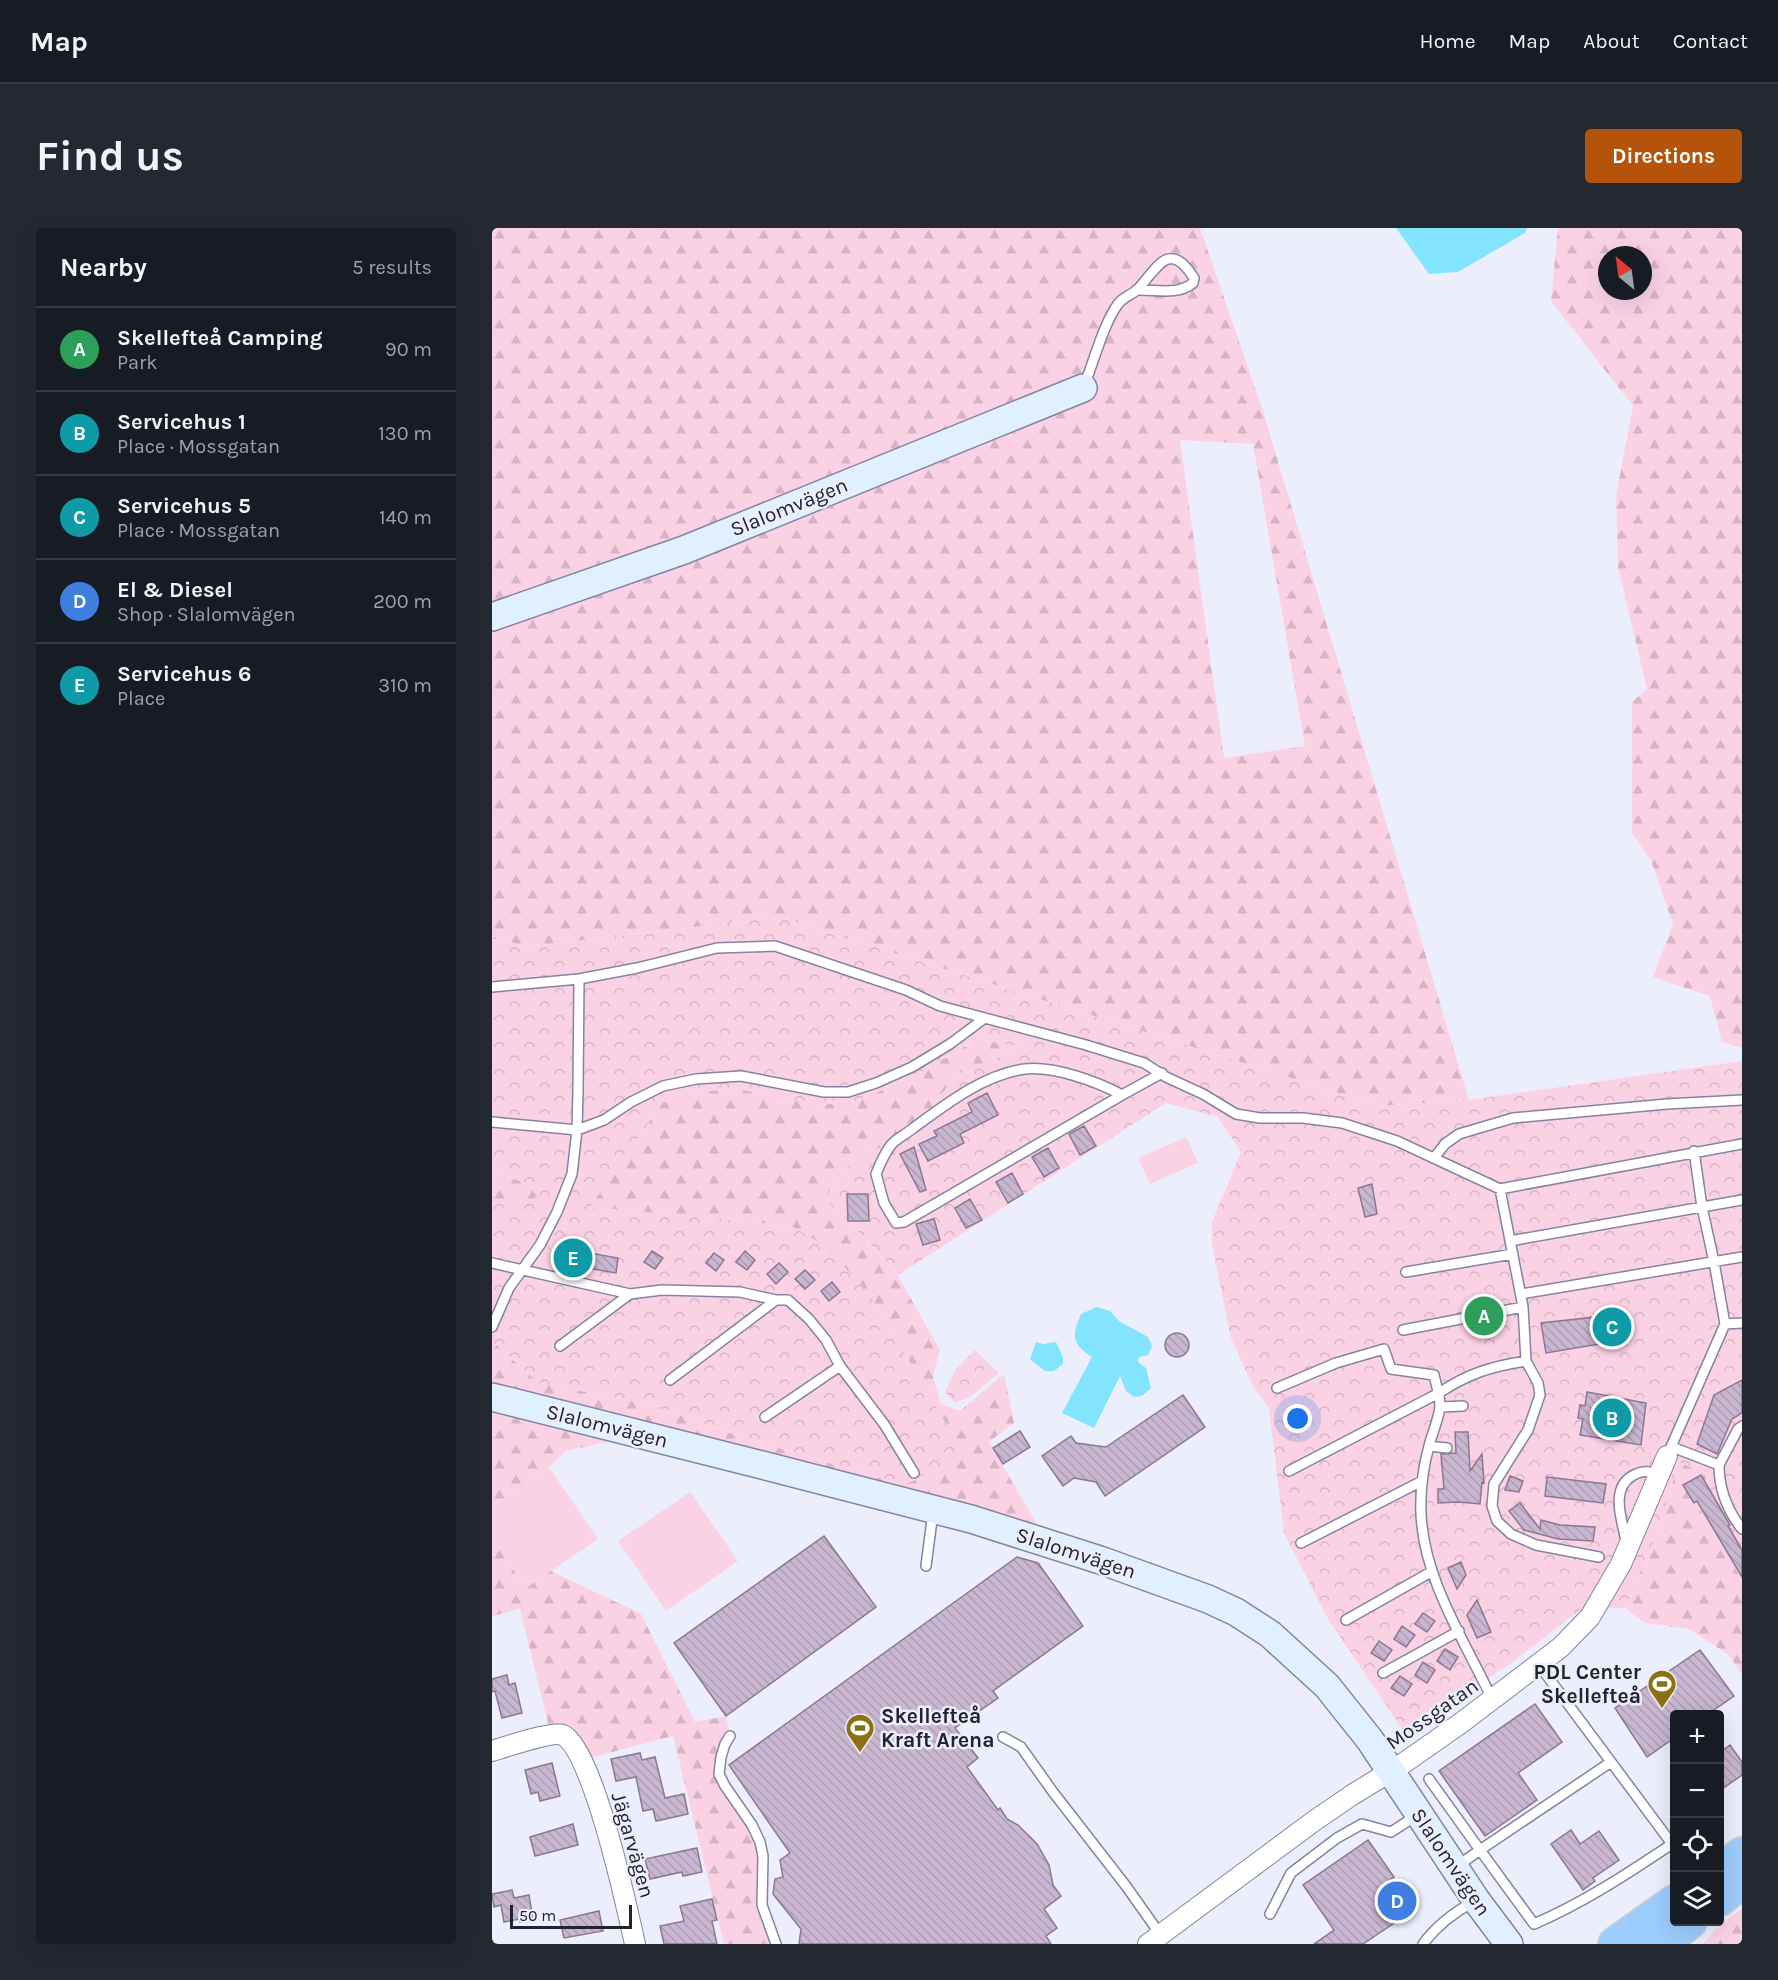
<!DOCTYPE html>
<meta charset="utf-8">
<style>
:root{--surface:#171b24;--page:#242831;--text:#f1f3f6;--muted:#9ea1a6;--line:#363941;--accent:#b45309}
body{margin:0;font-family:Karla,sans-serif;background:var(--page);color:var(--text)}
.controls{position:absolute;right:18px;bottom:18px;display:grid;overflow:hidden;border-radius:6px;box-shadow:0 6px 24px #0002}
.controls button{width:54px;height:54px;display:grid;place-items:center;padding:0;border:0;border-bottom:2px solid var(--line);background:var(--surface);color:var(--text);font:30px sans-serif}
.compass{position:absolute;left:1106px;top:18px;width:54px;height:54px;border-radius:50%;background:var(--surface);box-shadow:0 6px 24px #0002;rotate:331deg}
.scale{position:absolute;left:18px;bottom:15px;width:122px;box-sizing:border-box;padding-left:6px;border:3px solid #22232e;border-top:0;font-size:16px;line-height:21px;white-space:nowrap;color:#22232e;-webkit-text-stroke:4px #edeefb;paint-order:stroke}
.you{position:absolute;left:806px;top:1191px;width:21px;height:21px;margin:-15px;border:4px solid #fff;border-radius:50%;background:#1a73e8;box-shadow:0 0 0 9px #1a73e833}
.badge{display:grid;place-items:center;width:39px;height:39px;border-radius:50%;background:var(--accent);color:#fff;font-size:20px;font-weight:700}
.pin{position:absolute;translate:-50% -50%;border:3px solid #fff;box-shadow:0 2px 6px #0006}
.list{margin:0;padding:0;list-style:none}
h2{display:flex;justify-content:space-between;align-items:center;height:78px;margin:0;padding:0 24px;font-size:26px}
h2 small{font-size:20px;font-weight:400;color:var(--muted)}
.list li{display:grid;grid-template-columns:39px 1fr auto;gap:18px;align-items:center;box-sizing:border-box;height:84px;padding:0 24px;border-top:2px solid var(--line)}
.list b{display:block;font-size:22px;white-space:nowrap}
.list p{margin:0;font-size:20px;white-space:nowrap;color:var(--muted)}
.list em{font-size:20px;font-style:normal;color:var(--muted)}
.icon{flex:none;width:33px;height:33px;fill:none;stroke:currentColor;stroke-width:2;stroke-linecap:round;stroke-linejoin:round}
.map{position:relative;flex:none;width:1250px;height:1716px;overflow:hidden;border-radius:6px}
header{display:flex;align-items:center;gap:36px;box-sizing:border-box;height:84px;padding:0 30px;background:var(--surface);border-bottom:2px solid var(--line)}
header strong{font-size:28px}
nav{display:flex;gap:33px;margin-inline-start:auto;font-size:21px}
.intro{display:flex;align-items:center;justify-content:space-between;box-sizing:border-box;height:144px;padding:0 36px}
h1{margin:0;font-size:42px}
.button{padding:15px 27px;border-radius:6px;background:var(--accent);color:#fff;font-size:21px;font-weight:700}
main{display:flex;gap:36px;padding:0 36px}
aside{flex:1;background:var(--surface);border-radius:6px;box-shadow:0 6px 24px #0002}
.map>svg:first-child{display:block}
.grass{fill:#fbd2e4}
.forest{fill:url(#forest-firs);fill-rule:evenodd}
.park{fill:url(#park-crowns)}
.water{fill:#83e5fd}
.building{fill:url(#building-back-hatch);stroke:#8a7891;stroke-width:1.5}
.lines{fill:none;stroke-linecap:round;stroke-linejoin:round}
.lane-casing{stroke:#8384a1;stroke-width:12}
.street-casing{stroke:#8384a1;stroke-width:22}
.secondary-casing{stroke:#8384a1;stroke-width:30}
.highway-casing{stroke:#cecfd1;stroke-width:36}
.lane{stroke:#fff;stroke-width:9}
.street{stroke:#fff;stroke-width:20}
.secondary{stroke:#e1f0ff;stroke-width:27}
.highway{stroke:#9ccdfe;stroke-width:33}
.labels{text-anchor:middle;stroke-width:5;stroke-linejoin:round;paint-order:stroke}
.street-label{font-size:21px;fill:#22232e;stroke:#edeefb}
.poi-label{font-size:21px;font-weight:bold;fill:#22232e;stroke:#edeefb;text-anchor:end}
</style>
<header>
<strong>Map</strong>
<nav><a>Home</a><a>Map</a><a>About</a><a>Contact</a></nav>
</header>
<div class="intro"><h1>Find us</h1><a class="button">Directions</a></div>
<main>
<aside>
<h2>Nearby<small>5 results</small></h2>
<ul class="list">
<li><span class="badge" style="background:#2e9e5b">A</span><div><b>Skellefteå Camping</b><p>Park</p></div><em>90 m</em></li>
<li><span class="badge" style="background:#0f9aa8">B</span><div><b>Servicehus 1</b><p>Place · Mossgatan</p></div><em>130 m</em></li>
<li><span class="badge" style="background:#0f9aa8">C</span><div><b>Servicehus 5</b><p>Place · Mossgatan</p></div><em>140 m</em></li>
<li><span class="badge" style="background:#3f7fe0">D</span><div><b>El &amp; Diesel</b><p>Shop · Slalomvägen</p></div><em>200 m</em></li>
<li><span class="badge" style="background:#0f9aa8">E</span><div><b>Servicehus 6</b><p>Place</p></div><em>310 m</em></li>
</ul>
</aside>
<div class="map">
<svg width="1250" height="1716" viewBox="0 0 1250 1716">
<defs>
<pattern id="forest-firs" width="22" height="20" patternUnits="userSpaceOnUse" patternTransform="scale(1.5)"><rect width="22" height="20" fill="#fbd2e4"/><path d="M5 1l3.5 6h-7zM16 11l3.5 6h-7z" fill="#d7b4c4"/></pattern>
<pattern id="park-crowns" width="20" height="18" patternUnits="userSpaceOnUse" patternTransform="scale(1.5)"><rect width="20" height="18" fill="#fbd2e4"/><path d="M2 6a3 3 0 1 1 6 0M12 15a3 3 0 1 1 6 0" fill="none" stroke="#d7b4c4"/></pattern>
<pattern id="building-back-hatch" width="6" height="6" patternUnits="userSpaceOnUse" patternTransform="scale(1.5)"><rect width="6" height="6" fill="#c9b6d1"/><path d="M-1 5l2 2M0 0l6 6M5-1l2 2" fill="none" stroke="#ac9cb4"/></pattern>
</defs>
<rect width="100%" height="100%" fill="#edeefb"/>
<path class="grass" d="M694,909L706,935L658,956L646,930Z
M57,1239L106,1311L34,1360L0,1311V1278Z
M198,1264L246,1333L174,1383L126,1313Z"/>
<path class="forest" d="M0,0H708L770,180L977,872L888,878L287,689L34,719L0,708ZM688,212L761,216L813,518L732,530Z
M1066,0H1250V820L1230,814L1218,768L1161,749L1181,696L1159,633L1140,605V474L1155,461L1126,339L1124,268L1141,178L1059,73ZM1115,27H1151V63H1115Z
M485,811L531,819L464,847L418,909L365,928L332,971L356,993L406,1048L448,1122L441,1148L449,1176L468,1183L512,1146L522,1195L497,1214L556,1315L150,1206L74,1223L57,1239L0,1278V1113L47,1155L163,1177L244,1207L411,1257L473,1230L377,1065L299,998L97,979L170,875L196,864L246,861L329,877L365,873L425,847Z
M0,942L52,962L38,975H0Z
M1186,1234L1216,1245L1207,1279L1246,1345H1250V1447L1237,1427L1197,1401L1153,1395L1133,1380L1168,1298Z
M0,1311L34,1360L59,1343L149,1386L203,1494L234,1488L238,1508L227,1541L268,1614L269,1668L284,1716H232L181,1508L90,1532L59,1507L28,1381L0,1388Z
M1250,1680V1716H1211L1224,1701Z"/>
<path class="park" d="M287,689L888,878L977,872L1250,833V1345H1246L1207,1279L1215,1245L1186,1234L1168,1298L1133,1380L1089,1381L1018,1436L913,1505L836,1391L792,1305L777,1180L760,1156L739,1110L720,1016V994L749,924L726,889L674,875L406,1047L356,993L332,971L365,928L418,909L464,847L530,819L485,811L425,847L365,873L329,877L246,861L196,864L170,875L98,979L299,998L331,1016L377,1065L474,1230L411,1257L244,1207L163,1177L47,1155L0,1113V975H38L51,962L0,942V708L34,719Z
M483,1122L507,1145L478,1169L463,1175L453,1164L464,1141Z"/>
<path class="water" d="M904,0H1035L1033,5L966,44L937,46Z
M605,1079L618,1083L627,1093L656,1109L660,1118L656,1127L647,1129L646,1134L654,1140L659,1160L650,1168L642,1169L634,1163L628,1148L602,1200L570,1185L600,1129C579,1115 580,1108 589,1086Z
M544,1114L551,1116L564,1114L571,1129V1136L562,1143H553L538,1131Z"/>
<path class="building" d="M495,865L506,887L468,906L472,915L436,933L427,916L445,908L442,903L480,884L476,875Z
M592,898L604,918L588,927L577,906Z
M422,919L434,962L428,964L408,926Z
M556,920L567,940L552,949L540,929Z
M520,945L531,966L516,975L504,954Z
M880,956L885,986L873,989L866,960Z
M355,966H376L377,993H356Z
M478,971L490,992L474,1000L463,980Z
M442,991L448,1012L431,1017L424,996Z
M70,1020L126,1030L124,1045L66,1035Z
M160,1023L171,1030L163,1041L152,1034Z
M253,1023L263,1032L255,1042L244,1034Z
M222,1025L232,1032L224,1043L214,1035Z
M287,1035L296,1044L284,1056L275,1046Z
M313,1042L323,1052L313,1061L303,1051Z
M340,1054L348,1064L337,1073L329,1063Z
M1132,1081L1138,1111L1054,1125L1049,1095L1103,1089L1102,1086Z
M673 1117a12 12 0 1 1 24 0a12 12 0 1 1-24 0Z
M1250,1152V1185L1240,1191L1225,1226L1205,1216L1222,1167Z
M1095,1164L1154,1175L1149,1217L1088,1207L1091,1191L1086,1190L1088,1177L1093,1178Z
M691,1167L713,1199L613,1268L604,1254L582,1250L571,1258L550,1228L579,1208L584,1215L614,1219Z
M528,1203L538,1219L511,1236L501,1220Z
M963,1204H976L978,1243L990,1226L992,1255L990,1254L988,1276L967,1274L946,1275V1261H952L949,1226L964,1225Z
M1209,1247L1238,1297L1236,1298L1250,1322V1349L1205,1273L1202,1275L1191,1257Z
M1018,1248L1031,1253L1027,1264L1013,1262Z
M1055,1249L1114,1256L1111,1275L1053,1268Z
M1028,1275L1048,1301L1049,1292L1068,1297L1103,1299L1101,1313L1066,1311L1032,1302L1017,1283Z
M332,1308L384,1379L234,1488L182,1415Z
M525,1329L546,1335L591,1398L501,1463L506,1470L463,1500L486,1530L475,1539L506,1582L508,1580L515,1591L526,1597L545,1616L557,1637L561,1657L569,1668L552,1681L565,1700L554,1708L559,1716H307L309,1701L281,1666L283,1651L291,1649L288,1632L298,1625L237,1537Z
M969,1334L974,1347L965,1361L956,1340Z
M985,1372L999,1404L985,1410L975,1387Z
M931,1385L943,1393L935,1404L923,1396Z
M910,1398L923,1407L914,1419L902,1411Z
M887,1413L900,1422L892,1433L879,1425Z
M953,1421L966,1429L958,1442L945,1433Z
M1208,1422L1242,1468L1216,1486H1182V1510L1155,1529L1123,1480Z
M931,1434L943,1442L935,1455L923,1447Z
M15,1447L17,1457L23,1455L30,1485L10,1490L3,1463L0,1464V1451Z
M908,1448L920,1456L912,1468L899,1460Z
M1043,1476L1070,1514L1026,1545L1045,1572L993,1608L947,1543Z
M1238,1517L1250,1534V1547L1227,1563V1525Z
M148,1525L150,1532L163,1529L173,1570L192,1566L196,1586L164,1593L161,1581L151,1583L144,1549L124,1553L119,1531Z
M60,1535L68,1568L48,1573L46,1564L39,1566L33,1542Z
M81,1596L86,1617L43,1628L38,1609Z
M1079,1602L1088,1616L1107,1603L1127,1632L1101,1650L1103,1653L1091,1662L1059,1616Z
M876,1612L902,1649L899,1651L920,1683L871,1716H822L842,1702L811,1657Z
M205,1620L210,1644L191,1648L190,1644L158,1651L153,1631Z
M20,1662L22,1670L37,1667L41,1691L28,1694L27,1691L12,1694L9,1677L2,1679L0,1666Z
M220,1671L225,1692L220,1693L225,1716H172L168,1698L192,1693L188,1678Z
M107,1683L111,1703L72,1710L68,1692Z"/>
<g class="lines">
<g class="lane-casing">
<path id="lane" d="M592,158C602,133 611,97 626,76C630,70 639,67 645,62C665,41 677,10 702,50L701,55C685,68 663,61 644,62
M0,759L87,751
M630,867L412,994L404,995L392,975L384,946C388,936 392,926 399,917C404,911 414,906 420,901C453,877 492,846 533,841C562,838 604,853 630,867L670,845
M0,894L85,902L112,892L139,874L171,858L204,851L249,848L332,864H356L384,855L420,839L458,816L493,790
M942,930L953,916L967,906L1021,890L1175,876L1250,872
M1008,961L1031,1079L1034,1133L1046,1155L1048,1167L1036,1202L1002,1256L1000,1278L1005,1293L1019,1306L1044,1317L1107,1329
M1018,1013L1250,972
M0,1035L138,1066L170,1062L248,1064L284,1072H296L317,1091L334,1112L348,1138L392,1196L422,1245
M914,1044L1021,1026
M1029,1066L1250,1029
M1233,1096L1250,1095
M0,1099L17,1060L48,1017L65,984L80,946L85,902L86,863L87,751L145,740L225,720L283,718L414,762L448,778L594,817L652,835L674,849L711,866L744,886L768,890H811L850,895L905,913L1008,961L1250,916
M911,1102L1031,1079
M68,1118L138,1066
M178,1152L284,1072
M785,1160L844,1135L892,1121L899,1141L942,1147C944,1157 948,1167 948,1178C947,1191 940,1205 937,1218C931,1240 928,1263 929,1286C932,1353 973,1413 1001,1473
M948,1179L971,1178
M273,1189L348,1138
M937,1218L955,1220
M1180,1219L1227,1237C1227,1260 1235,1282 1250,1301
M1175,1228L1233,1096L1222,1034L1210,979L1202,923
M1227,1237L1246,1201L1250,1198
M797,1243L947,1165C977,1145 998,1139 1034,1133
M1134,1313C1130,1292 1118,1261 1140,1248C1150,1242 1156,1243 1167,1246
M809,1315L930,1253
M434,1338L441,1284
M854,1392L939,1344
M1047,1437L1180,1616L1182,1614
M891,1445L967,1403
M238,1508L233,1516L229,1529L227,1546L233,1558L260,1597L268,1614L271,1628L270,1677L284,1716
M511,1509L529,1519L561,1564L634,1658L668,1706
M1119,1534L988,1622L1042,1696C1091,1675 1135,1646 1180,1616
M937,1551L988,1622L964,1639
M778,1686L799,1645L845,1610L870,1596L899,1604L924,1588
M931,1716C945,1697 961,1685 981,1674"/>
</g>
<g class="street-casing">
<path id="street" d="M0,1523C13,1519 61,1503 71,1507C101,1522 135,1680 143,1716
M656,1716L822,1593L860,1567L909,1537L969,1495L1069,1419L1098,1389L1129,1336L1175,1228"/>
</g>
<g class="secondary-casing">
<path id="secondary" d="M0,389L192,322L591,160
M0,1169L266,1236L479,1291L608,1332L716,1371L744,1384L778,1406L835,1458L878,1512L984,1672L1017,1716"/>
</g>
<g class="highway-casing">
<path id="highway" d="M1228,1642L1250,1626
M1228,1671L1250,1653
M1123,1716L1182,1674
M1169,1716L1198,1694"/>
</g>
<use href="#lane" class="lane"/>
<use href="#street" class="street"/>
<use href="#secondary" class="secondary"/>
<use href="#highway" class="highway"/>
</g>
<defs>
<g id="stadium-pin" transform="scale(1.5)"><path d="M0 17L-7.5 6A9.5 9.5 0 1 1 7.5 6Z" fill="#8c7114" stroke="#edeefb"/><path d="M0-5a6.5 5 0 1 0 0 10a6.5 5 0 1 0 0-10ZM-3.5-1.8h7v3.6h-7Z" fill="#fff"/></g>
</defs>
<g fill-rule="evenodd">
<use href="#stadium-pin" x="1170" y="1456"/>
<use href="#stadium-pin" x="368" y="1500"/>
</g>
<g class="labels">
<g class="street-label">
<text transform="translate(297 279) rotate(-22)" y="7">Slalomvägen</text>
<text transform="translate(115 1198) rotate(14)" y="7">Slalomvägen</text>
<text transform="translate(584 1325) rotate(18)" y="7">Slalomvägen</text>
<text transform="translate(940 1486) rotate(-35)" y="7">Mossgatan</text>
<text transform="translate(141 1617) rotate(74)" y="7">Jägarvägen</text>
<text transform="translate(959 1634) rotate(56)" y="7">Slalomvägen</text>
</g>
<g class="poi-label">
<text x="1149" y="1451">PDL Center<tspan x="1149" dy="24">Skellefteå</tspan></text>
<text x="389" y="1495" text-anchor="start">Skellefteå<tspan x="389" dy="24">Kraft Arena</tspan></text>
</g>
</g>
</svg>
<div class="controls">
<button>+</button>
<button>−</button>
<button><svg class="icon" aria-label="locate" viewBox="0 0 24 24"><circle cx="12" cy="12" r="6"/><path d="M12 2v4M12 18v4M2 12h4M18 12h4"/></svg></button>
<button><svg class="icon" aria-label="layers" viewBox="0 0 24 24"><path d="M12 4l9 5-9 5-9-5zM3 14l9 5 9-5"/></svg></button>
</div>
<svg class="compass" viewBox="-18 -18 36 36"><path d="M0-13l5 13h-10z" fill="#e53935"/><path d="M0 13l5-13h-10z" fill="#9ea1a6"/></svg>
<div class="scale">50 m</div>
<div class="you"></div>
<div class="pin badge" style="left:992px;top:1088px;background:#2e9e5b">A</div>
<div class="pin badge" style="left:1120px;top:1190px;background:#0f9aa8">B</div>
<div class="pin badge" style="left:1120px;top:1099px;background:#0f9aa8">C</div>
<div class="pin badge" style="left:905px;top:1673px;background:#3f7fe0">D</div>
<div class="pin badge" style="left:81px;top:1030px;background:#0f9aa8">E</div>
</div>
</main>
